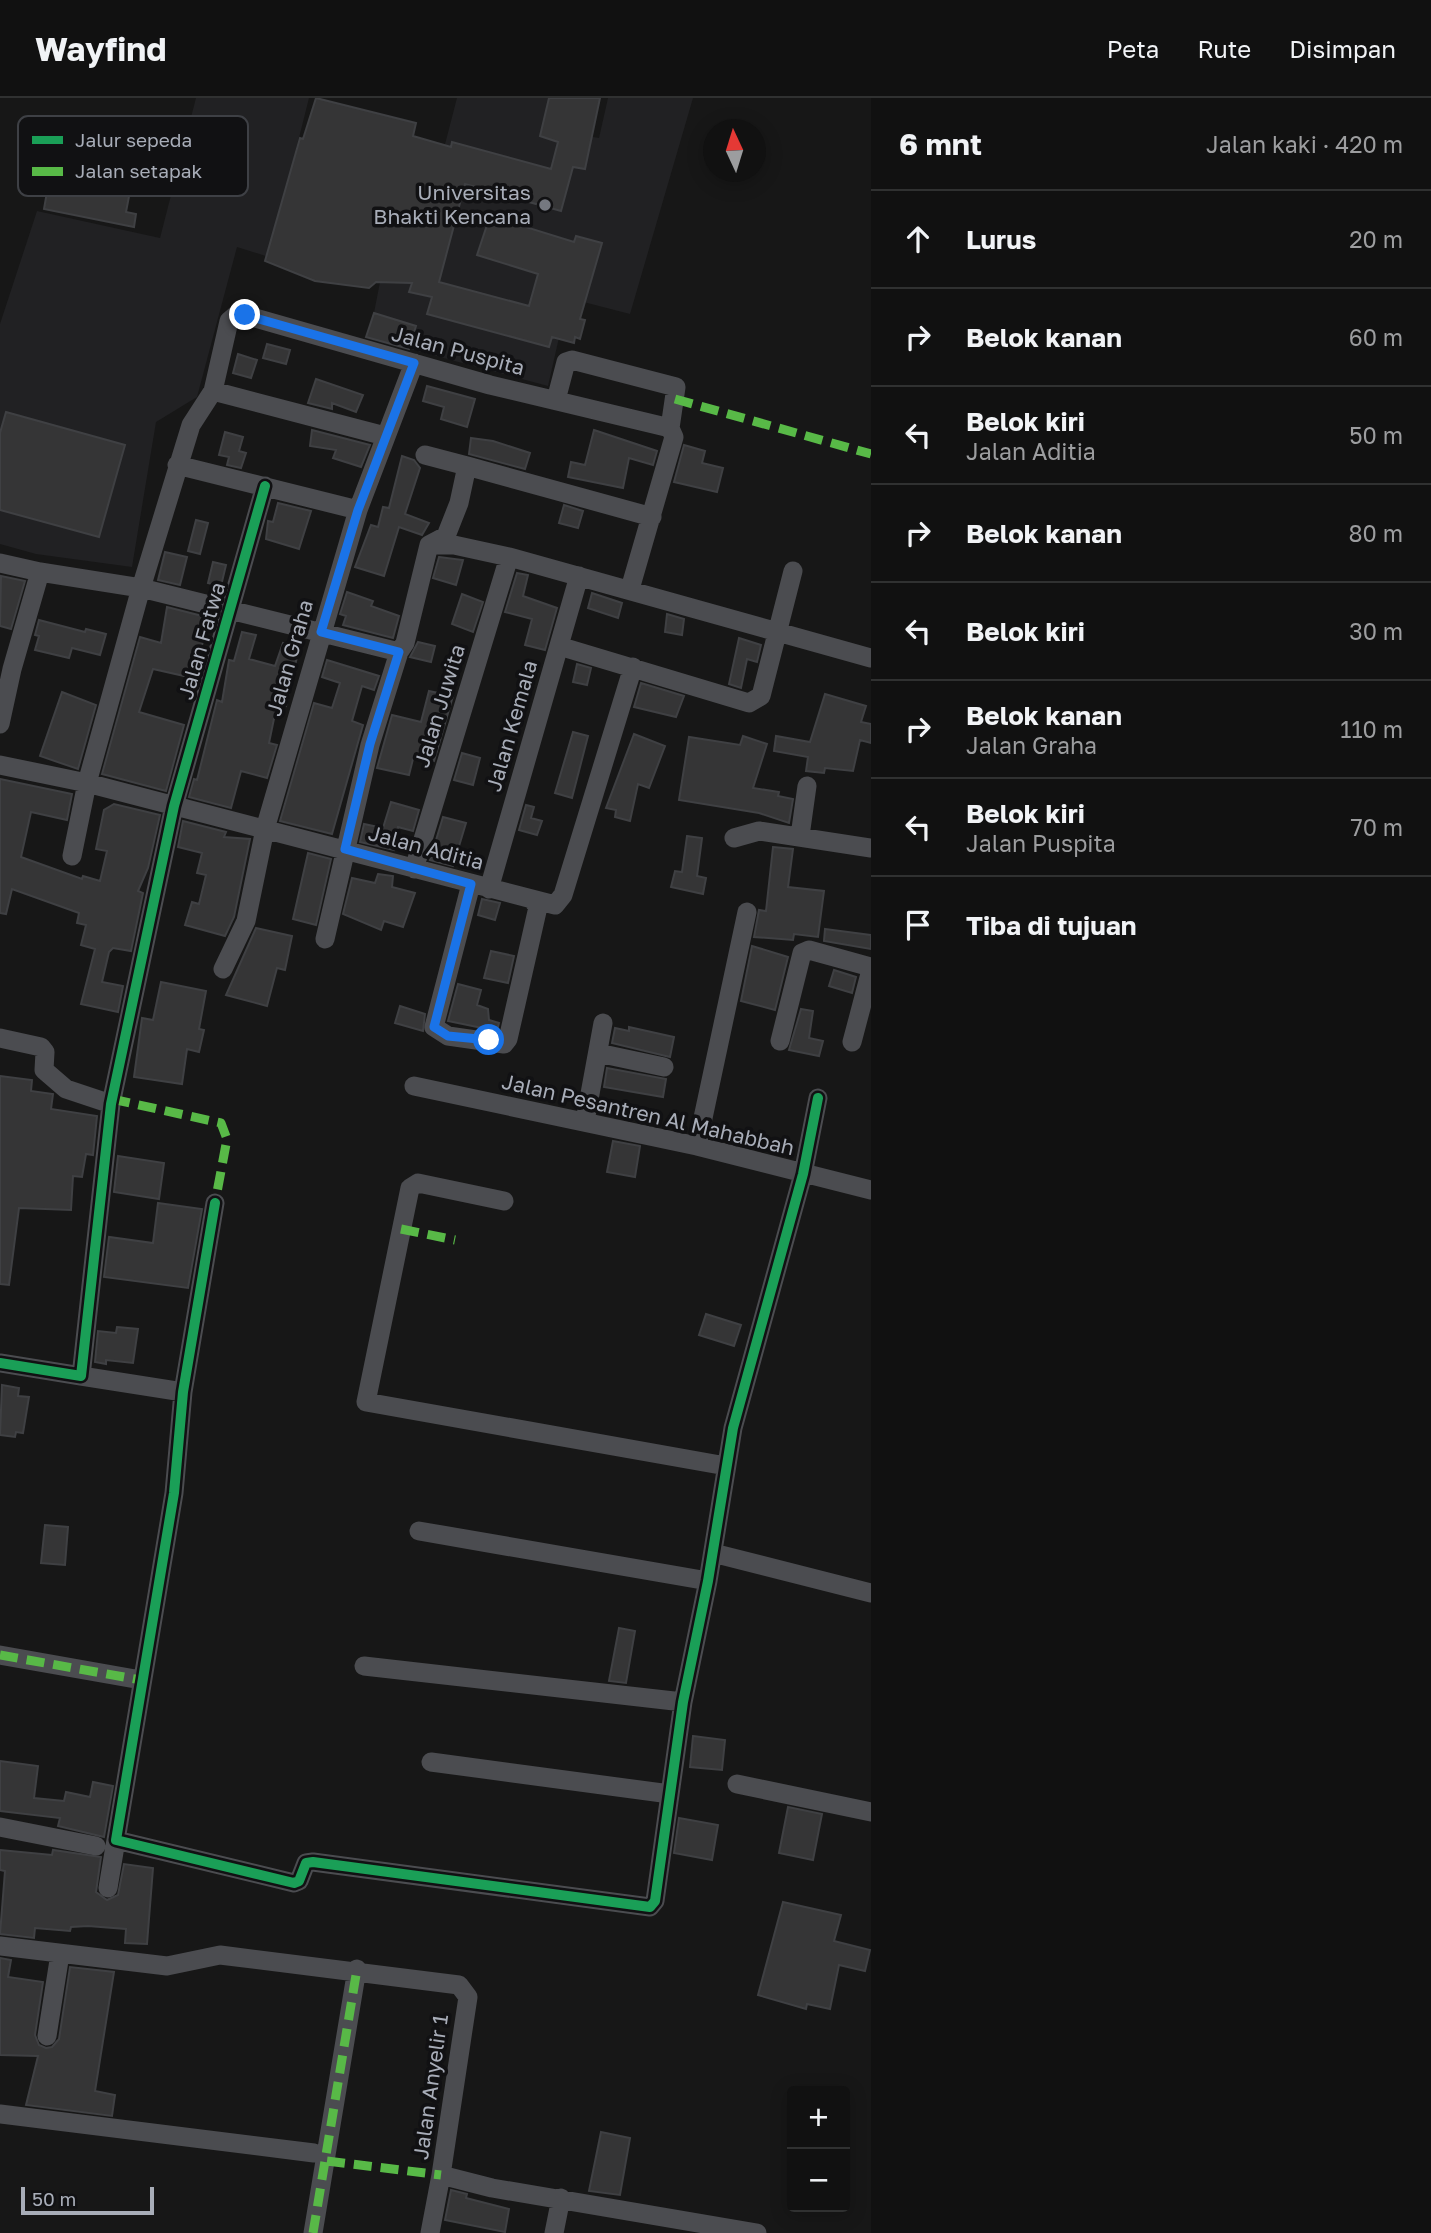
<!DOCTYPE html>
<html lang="id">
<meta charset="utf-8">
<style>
:root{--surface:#111;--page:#1a1a1a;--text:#f1f3f6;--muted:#9c9d9f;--line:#303131}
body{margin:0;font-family:"Golos Text",sans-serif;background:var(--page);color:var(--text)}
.controls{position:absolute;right:21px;bottom:21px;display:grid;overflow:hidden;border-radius:7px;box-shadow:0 4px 18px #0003}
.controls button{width:63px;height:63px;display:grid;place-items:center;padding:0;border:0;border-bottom:2px solid var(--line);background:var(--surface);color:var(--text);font:35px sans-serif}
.compass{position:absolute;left:703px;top:21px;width:63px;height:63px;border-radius:50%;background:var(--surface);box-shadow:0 4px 18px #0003;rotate:356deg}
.scale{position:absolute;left:21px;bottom:18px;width:133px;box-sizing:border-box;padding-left:7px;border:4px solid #a8adb8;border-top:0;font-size:19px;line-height:24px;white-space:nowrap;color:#a8adb8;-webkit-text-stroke:5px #111113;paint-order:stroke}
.stop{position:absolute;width:21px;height:21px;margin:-16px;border:5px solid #1a73e8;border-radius:50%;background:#fff}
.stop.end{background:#1a73e8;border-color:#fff;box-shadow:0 2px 7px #0008}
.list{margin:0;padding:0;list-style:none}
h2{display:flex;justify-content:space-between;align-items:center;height:91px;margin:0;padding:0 28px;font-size:30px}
h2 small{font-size:23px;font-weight:400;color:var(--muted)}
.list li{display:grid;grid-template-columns:46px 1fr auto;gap:21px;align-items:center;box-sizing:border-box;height:98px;padding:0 28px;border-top:2px solid var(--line)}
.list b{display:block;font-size:26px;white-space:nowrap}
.list p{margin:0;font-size:23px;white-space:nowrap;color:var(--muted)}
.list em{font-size:23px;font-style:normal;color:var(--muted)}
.icon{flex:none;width:38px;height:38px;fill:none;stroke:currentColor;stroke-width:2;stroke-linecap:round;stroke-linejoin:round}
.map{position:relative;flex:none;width:871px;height:2135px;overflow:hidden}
header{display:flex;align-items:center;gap:42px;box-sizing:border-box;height:98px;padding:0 35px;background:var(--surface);border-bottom:2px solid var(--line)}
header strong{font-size:33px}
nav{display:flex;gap:38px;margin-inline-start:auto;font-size:24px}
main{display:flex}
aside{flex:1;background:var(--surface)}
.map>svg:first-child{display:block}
.built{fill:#212123}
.building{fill:#353536;stroke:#3f4043;stroke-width:2}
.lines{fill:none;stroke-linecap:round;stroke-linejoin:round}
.street{stroke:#4b4c50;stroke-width:19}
.quiet{stroke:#58b947;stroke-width:9;stroke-dasharray:18 9;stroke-linecap:butt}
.cycleway-casing{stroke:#111113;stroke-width:15}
.cycleway{stroke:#1a9f57;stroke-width:10}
.route{stroke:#1a73e8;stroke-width:9}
.poi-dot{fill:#757880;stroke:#111113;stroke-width:2.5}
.labels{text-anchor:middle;stroke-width:7;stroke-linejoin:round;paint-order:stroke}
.poi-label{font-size:21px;fill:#a8adb8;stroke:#111113;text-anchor:end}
.street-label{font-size:21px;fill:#a8adb8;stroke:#111113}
.key{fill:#111113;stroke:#3e4045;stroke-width:2}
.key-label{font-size:19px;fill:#a8adb8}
</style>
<header>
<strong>Wayfind</strong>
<nav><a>Peta</a><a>Rute</a><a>Disimpan</a></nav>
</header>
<main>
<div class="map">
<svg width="871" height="2135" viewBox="0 0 871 2135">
<rect width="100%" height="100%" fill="#171717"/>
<path class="built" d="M196,0H309L269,159L237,149L197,299L156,324L132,469L36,456L0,446V226L37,113L160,140Z
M457,0H552L546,31L599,40L608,0H693L630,216L568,200L548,288L369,240L382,174L411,177Z"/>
<path class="building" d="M316,0L416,25L413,38L451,49L452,44L551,71L558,44L540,38L549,0H600L585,71L573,69L561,113L465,86L439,184L529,208L538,176L477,157L490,118L574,144L576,138L602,145L580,221L585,222L580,241L575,239L574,245L552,239L549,249L427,216L432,199L409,194L412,185L376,184L369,190L315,183L265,163L300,40L303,41Z
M54,54L135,67L126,114L136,116L134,129L44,111Z
M374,215L416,228L409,251L366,239Z
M267,246L290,252L286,266L263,260Z
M238,256L257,262L251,280L233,275Z
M316,281L363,297L356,314L332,305V311L308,305Z
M427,288L475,301L467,329L441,321L444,309L423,303Z
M6,314L125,347L99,439L0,412V335Z
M312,332L370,347L361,369L333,360L336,352L310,348Z
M594,332L657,353L653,367L629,360L623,390L568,379L571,364L585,367Z
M225,334L243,339L239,353L246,355L241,370L227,367L229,359L219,357Z
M471,340L493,343L530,355L525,371L469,356Z
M684,347L705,353L702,365L723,370L717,394L674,384Z
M402,358L414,362L420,370L405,416L429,425L422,437L399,429L384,478L355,469L371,427L378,429L383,409L389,410Z
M278,405L311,413L299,451L266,441L268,423L273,424Z
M564,407L583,413L578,430L559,425Z
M196,422L208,425L200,456L188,453Z
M165,454L187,459L180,487L158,482Z
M439,459L463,462L456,487L433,480Z
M213,464L226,467L221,488L208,485Z
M517,475L528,477L523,498L557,510L545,552L525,547L532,521L505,514Z
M1,478L25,483L11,531L0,528Z
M347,494L373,503L371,508L399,518L393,540L343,527L346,518L340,516Z
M592,495L622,505L618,520L588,510Z
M462,496L483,504L473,534L452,526Z
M167,509L214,521L205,536L193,580L153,571L139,614L184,627L166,693L102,676L140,539L161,545Z
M667,516L684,521L682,537L665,534Z
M39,522L85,534L86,531L106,536L100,557L72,550L69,560L35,552L39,538L35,537Z
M242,534L256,537L249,561L275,568L283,545L299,550L286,608L277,606L269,645L277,647L267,680L241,673L231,710L189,699L194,681L197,682L217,602L222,604L229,562L234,563Z
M739,540L761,547L757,564L747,561L741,590L729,586Z
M418,544L435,548L431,564L410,559Z
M327,562L379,578L374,592L362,588L352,623L363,627L332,736L280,723L314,605L332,610L340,585L322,579Z
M577,566L591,570L587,587L573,584Z
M641,585L684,598L676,619L634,609Z
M429,593L453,598L434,663L414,657L409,677L377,670L392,617L421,624Z
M62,594L96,607L78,671L40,658Z
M825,596L866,608L861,624L871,626V645L860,642L853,673L825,670L824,675L806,673L808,659L774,653L776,638L810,644Z
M573,634L588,638L572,700L555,695Z
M634,636L665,648L649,690L638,686L630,723L615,719L616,712L606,710Z
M743,638L767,646L753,690L779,694L778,698L793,701L789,725L759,715L679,702L689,639L740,647Z
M462,655L480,660L473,687L454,682Z
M0,681L72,696L67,722L31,714L21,759L82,781L83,778L100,783L107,753L96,751L104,712L114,706L160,717L148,770L138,793L143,795L131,853L113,850L109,854L102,884L123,888L118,914L81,906L95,851L81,847L86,827L77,825L79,815L12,791L6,816L0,815Z
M391,704L419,712L413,733L398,729L394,752L360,744L364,726L383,730Z
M526,707L534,709L531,720L542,723L537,737L519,732Z
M443,719L466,725L453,768L430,762Z
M183,723L226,734L224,739L250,741L234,819L225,838L185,827L192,804L199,806L206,777L197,775L202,755L178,749Z
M687,738L702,740L697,778L706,780L703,796L671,789L675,773L682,774Z
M773,749L793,751L788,789L824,793L818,839L794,836L793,842L754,839L759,812L766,813Z
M308,755L331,761L316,827L293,821Z
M378,776L393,778L392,789L415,795L403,829L384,823L381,832L343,816L352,780L375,785Z
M482,801L500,805L495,822L478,817Z
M256,830L292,838L285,872L277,870L267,908L226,897Z
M825,831L871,837V851L824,843Z
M752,848L788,859L775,912L741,903Z
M491,853L514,858L508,885L484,880Z
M834,872L856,879L852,895L829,888Z
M161,884L206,893L199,931L204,932L199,954L187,951L182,986L134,979L142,920L153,922Z
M458,886L481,892L477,907L488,911L489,922L499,925L497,933L448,923Z
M400,908L425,916L423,933L395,925Z
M801,911L813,913L809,940L823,943L819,958L789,952Z
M629,929L674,939L670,959L612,945L615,930L629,933Z
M607,970L666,981L663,999L604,989Z
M0,978L32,982L31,993L53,996L51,1011L97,1018L93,1057L86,1056L82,1079L73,1078L71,1112L19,1110L9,1187L0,1186Z
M613,1043L640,1048L635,1079L607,1074Z
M118,1058L164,1065L159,1101L114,1094Z
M158,1105L202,1111L188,1190L104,1179L109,1139L153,1145Z
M706,1216L741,1227L734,1248L699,1237Z
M117,1229L138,1231L133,1265L106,1262V1266L95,1264L98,1233L116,1235Z
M2,1287L19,1290L18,1298L29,1299L23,1335L16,1334L15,1339L0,1337Z
M45,1427L68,1429L65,1467L41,1465Z
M619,1530L635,1533L626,1585L609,1583Z
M693,1638L725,1642L722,1672L690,1669Z
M0,1663L38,1668L34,1700L64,1703L66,1694L90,1699L93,1684L113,1688L104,1739L58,1728L60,1720L0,1713Z
M788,1709L822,1716L813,1762L779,1755Z
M679,1720L718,1727L712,1762L674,1755Z
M0,1752L52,1757L53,1752L101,1759L96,1794L107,1802L118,1797L124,1766L153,1770L147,1846L125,1845L126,1831L88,1828L71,1829L70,1833L35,1830L34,1840L0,1836L5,1773L0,1772Z
M783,1804L841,1817L834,1843L870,1852L865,1873L839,1867L830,1911L807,1906L806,1911L758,1897Z
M0,1860L11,1862L8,1879L43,1884L35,1937L39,1947L46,1950L52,1949L59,1941L70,1869L114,1874L95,1993L115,1997L112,2018L26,2007L38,1958L0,1957Z
M601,2034L630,2040L620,2097L589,2093Z
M451,2092L467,2096L466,2100L509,2111L505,2134L445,2122Z"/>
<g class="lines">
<path class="street" d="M213,293L229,223L236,217H245L490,287L670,330
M556,302L566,264L572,262L676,289L670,330L674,339L630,491
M425,357L467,368
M177,367L358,412
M429,447H454L509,459L871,560
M0,465L40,474L141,490L87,685L72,758
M559,548L749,605L761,598L793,473
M399,554L405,545L429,447L446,438L459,405L467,368L652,419
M0,626L12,571L40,474
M0,667L87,685L555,807L563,797L633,569
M800,738L807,688
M734,740L759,733L871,750
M414,771L509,459
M471,786L434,929L448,938L504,946L508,941L538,809L534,804
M489,791L579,478
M325,841L370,647L399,554L141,490L191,327L213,293L385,338
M223,871L246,823L265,731L358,412L414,265
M0,940L41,949L45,954L44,972L66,991L111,1006
M780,943L802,855L809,852L871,869
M852,944L871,872
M598,955L664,969
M414,988L697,1048L871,1092
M585,1023L603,925
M697,1048L747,814
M504,1103L418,1085L410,1090L366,1304L726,1368
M215,1105L183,1294L174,1395L116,1742L294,1785L299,1783L306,1765L313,1764L650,1809L655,1803L683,1604L708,1483L733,1330L803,1076L818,1000
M0,1265L81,1278L111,1006L174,708L265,388
M81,1278L183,1294
M419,1433L708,1483
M713,1455L871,1495
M0,1557L141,1582
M364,1568L683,1604
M431,1664L670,1696
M737,1686L871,1714
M0,1729L96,1748
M108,1790L116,1742
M0,1848L167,1868L220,1857L459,1887L468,1899L441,2077L492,2090L757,2135
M47,1938L60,1856
M0,2016L314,2055
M313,2135L357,1871
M430,2135L441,2077
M554,2135L561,2100"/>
<path class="quiet" d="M675,301L871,356
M112,1001L221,1025L227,1041L215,1105
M401,1131L455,1142
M0,1557L141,1582
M327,2063L441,2077
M313,2135L357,1871"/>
<g class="cycleway-casing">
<path id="cycleway" d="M215,1105L183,1294L174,1395L116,1742L294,1785L299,1783L306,1765L313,1764L650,1809L655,1803L683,1604L708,1483L733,1330L803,1076L818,1000
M0,1265L81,1278L111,1006L174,708L265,388"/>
</g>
<use href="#cycleway" class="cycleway"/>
</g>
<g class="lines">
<path class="route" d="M245,217L414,265L358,412L321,534L399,554L370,646L345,751L471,786L434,929L448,938L489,942"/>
</g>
<circle class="poi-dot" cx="545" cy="107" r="7"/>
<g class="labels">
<g class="poi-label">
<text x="531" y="102">Universitas<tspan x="531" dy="24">Bhakti Kencana</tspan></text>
</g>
<g class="street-label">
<text transform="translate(458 253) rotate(15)" y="7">Jalan Puspita</text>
<text transform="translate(202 543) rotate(-74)" y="7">Jalan Fatwa</text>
<text transform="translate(290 560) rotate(-74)" y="7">Jalan Graha</text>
<text transform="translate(440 608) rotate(-73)" y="7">Jalan Juwita</text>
<text transform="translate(512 628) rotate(-74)" y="7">Jalan Kemala</text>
<text transform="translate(426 750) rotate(15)" y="7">Jalan Aditia</text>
<text transform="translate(648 1017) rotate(13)" y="7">Jalan Pesantren Al Mahabbah</text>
<text transform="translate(431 1989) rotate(-82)" y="7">Jalan Anyelir 1</text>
</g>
</g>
<rect x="18" y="18" width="230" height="80" rx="10" class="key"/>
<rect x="32" y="38" width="31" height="8" fill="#1a9f57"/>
<rect x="32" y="69" width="31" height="9" fill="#58b947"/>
<g class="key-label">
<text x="75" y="49">Jalur sepeda</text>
<text x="75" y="80">Jalan setapak</text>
</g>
</svg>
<div class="controls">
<button>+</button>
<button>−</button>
</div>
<svg class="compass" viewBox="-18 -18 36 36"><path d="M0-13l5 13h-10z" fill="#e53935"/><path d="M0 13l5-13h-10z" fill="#9c9d9f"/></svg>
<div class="scale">50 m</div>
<div class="stop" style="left:489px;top:942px"></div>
<div class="stop end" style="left:245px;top:217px"></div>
</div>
<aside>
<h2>6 mnt<small>Jalan kaki · 420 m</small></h2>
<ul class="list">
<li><svg class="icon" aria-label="ahead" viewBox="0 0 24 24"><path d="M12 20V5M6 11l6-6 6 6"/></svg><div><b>Lurus</b></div><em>20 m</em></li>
<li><svg class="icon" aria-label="right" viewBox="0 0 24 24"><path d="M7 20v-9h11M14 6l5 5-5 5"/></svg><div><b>Belok kanan</b></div><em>60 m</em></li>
<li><svg class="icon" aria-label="left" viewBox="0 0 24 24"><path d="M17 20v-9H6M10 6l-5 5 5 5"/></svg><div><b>Belok kiri</b><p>Jalan Aditia</p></div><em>50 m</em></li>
<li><svg class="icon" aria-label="right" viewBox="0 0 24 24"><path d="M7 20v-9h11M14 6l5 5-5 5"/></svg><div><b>Belok kanan</b></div><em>80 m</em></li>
<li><svg class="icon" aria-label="left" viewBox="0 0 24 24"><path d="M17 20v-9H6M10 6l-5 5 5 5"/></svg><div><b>Belok kiri</b></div><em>30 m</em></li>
<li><svg class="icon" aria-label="right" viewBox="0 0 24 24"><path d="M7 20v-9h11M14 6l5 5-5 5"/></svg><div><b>Belok kanan</b><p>Jalan Graha</p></div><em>110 m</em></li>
<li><svg class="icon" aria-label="left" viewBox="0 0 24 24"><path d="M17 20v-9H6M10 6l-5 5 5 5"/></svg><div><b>Belok kiri</b><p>Jalan Puspita</p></div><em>70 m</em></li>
<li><svg class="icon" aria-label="arrive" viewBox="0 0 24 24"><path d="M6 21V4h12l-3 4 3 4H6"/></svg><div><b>Tiba di tujuan</b></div></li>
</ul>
</aside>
</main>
